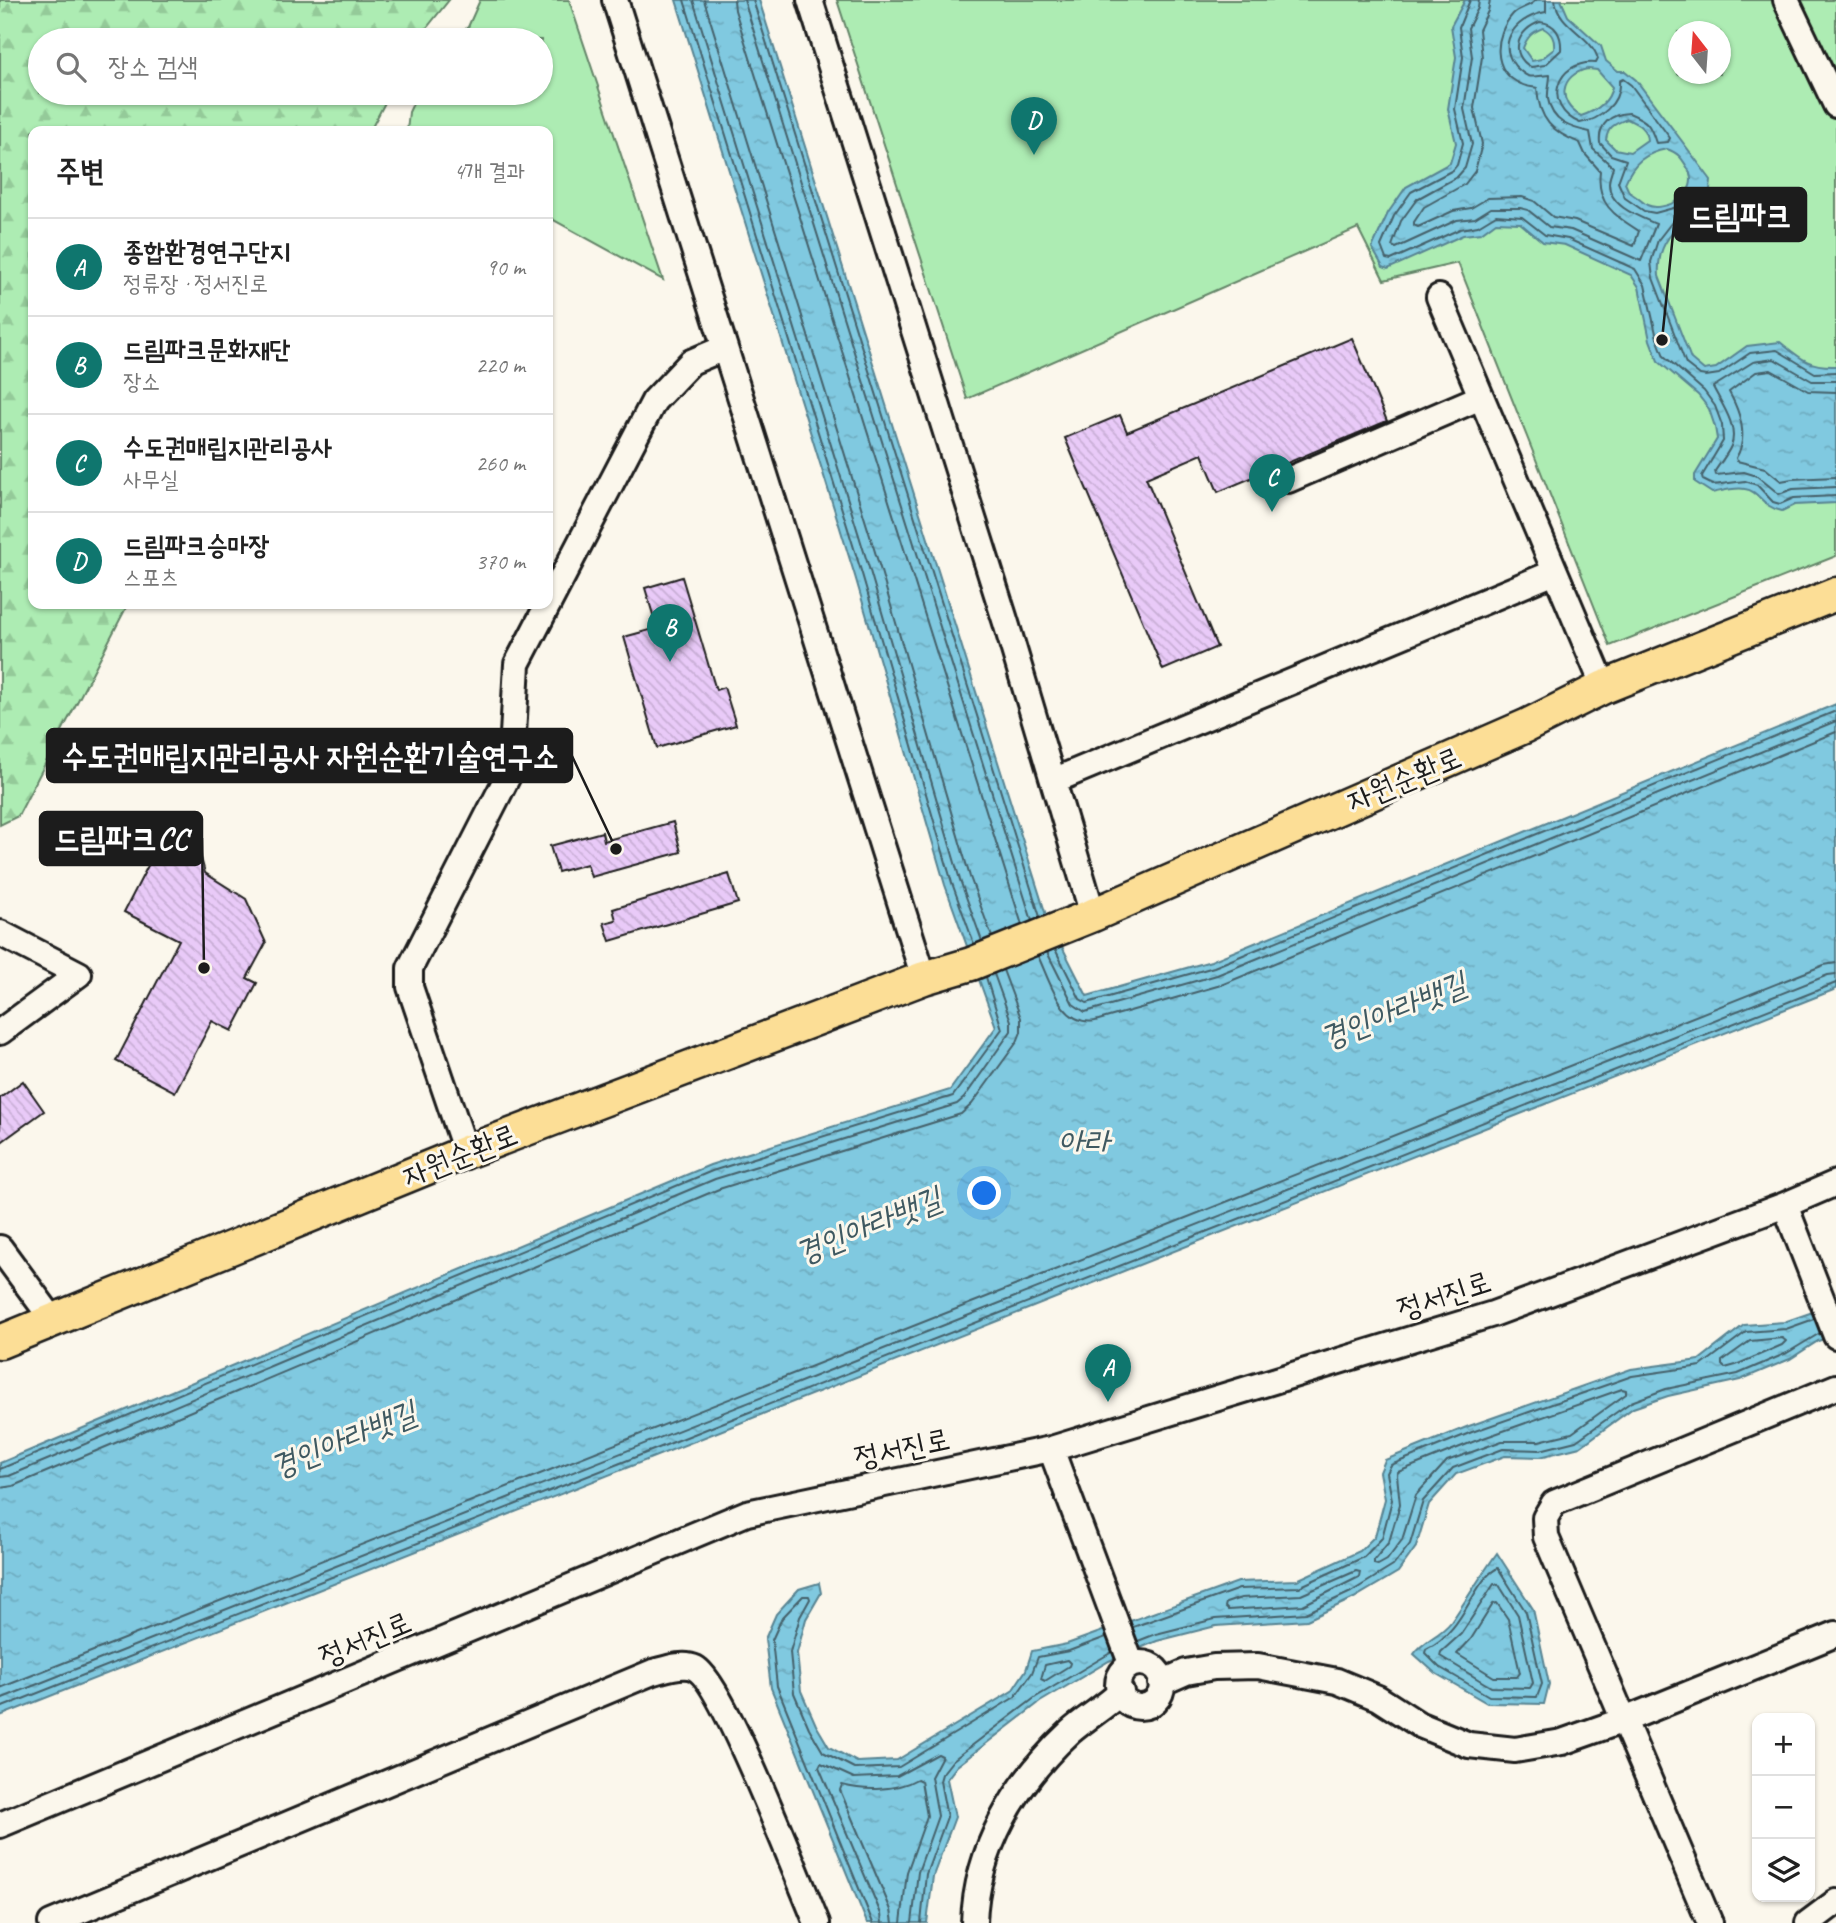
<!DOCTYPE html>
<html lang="ko">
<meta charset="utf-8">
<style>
:root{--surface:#fff;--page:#f6f6f6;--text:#222;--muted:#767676;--line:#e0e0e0;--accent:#0f766e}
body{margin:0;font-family:Caveat,"Poor Story",sans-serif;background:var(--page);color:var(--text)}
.controls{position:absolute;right:21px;bottom:21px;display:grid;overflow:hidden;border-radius:14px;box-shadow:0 2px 5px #0004}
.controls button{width:63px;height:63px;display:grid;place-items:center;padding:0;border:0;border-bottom:2px solid var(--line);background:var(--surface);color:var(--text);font:35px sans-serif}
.compass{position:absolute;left:1668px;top:21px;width:63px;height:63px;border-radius:50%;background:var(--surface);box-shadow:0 2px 5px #0004;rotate:343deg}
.you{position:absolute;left:985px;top:1194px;width:24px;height:24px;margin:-18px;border:5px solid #fff;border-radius:50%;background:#1a73e8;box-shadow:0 0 0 10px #1a73e833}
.badge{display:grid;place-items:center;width:46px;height:46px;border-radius:50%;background:var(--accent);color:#fff;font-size:23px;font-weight:700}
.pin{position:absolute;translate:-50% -58px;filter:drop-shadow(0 2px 4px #0008)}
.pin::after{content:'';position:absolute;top:37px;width:24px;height:21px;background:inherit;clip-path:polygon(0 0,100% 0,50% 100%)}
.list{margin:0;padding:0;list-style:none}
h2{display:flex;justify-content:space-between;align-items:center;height:91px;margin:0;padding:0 28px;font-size:30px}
h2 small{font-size:23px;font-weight:400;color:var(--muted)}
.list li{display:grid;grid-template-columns:46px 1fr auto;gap:21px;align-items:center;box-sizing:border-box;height:98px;padding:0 28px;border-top:2px solid var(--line)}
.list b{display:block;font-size:26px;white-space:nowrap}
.list p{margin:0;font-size:23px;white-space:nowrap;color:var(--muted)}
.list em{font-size:23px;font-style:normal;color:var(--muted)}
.icon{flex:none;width:38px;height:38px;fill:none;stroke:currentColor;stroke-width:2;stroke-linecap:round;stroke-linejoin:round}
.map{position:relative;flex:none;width:1836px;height:1923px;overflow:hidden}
.search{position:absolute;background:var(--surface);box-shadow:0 2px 5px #0004;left:28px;top:28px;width:525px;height:77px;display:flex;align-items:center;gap:18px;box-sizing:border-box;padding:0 24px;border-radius:38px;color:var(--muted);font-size:26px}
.panel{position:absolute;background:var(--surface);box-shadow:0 2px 5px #0004;left:28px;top:126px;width:525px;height:483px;border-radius:14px}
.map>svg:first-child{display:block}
.green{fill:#adecb3;stroke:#648468;stroke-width:2;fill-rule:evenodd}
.forest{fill:url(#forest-firs);stroke:#648468;stroke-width:2}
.water{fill:url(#water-ripples);stroke:#588492;stroke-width:2;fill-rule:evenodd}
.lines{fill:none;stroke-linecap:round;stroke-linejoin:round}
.shore{stroke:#44616a;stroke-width:2}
.building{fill:url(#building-back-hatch);stroke:#1c1c1c;stroke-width:2}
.minor-casing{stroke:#1c1c1c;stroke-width:30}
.major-casing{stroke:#1c1c1c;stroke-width:37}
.minor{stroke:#fbf7ec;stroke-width:24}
.major{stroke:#fcde96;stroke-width:32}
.labels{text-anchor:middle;stroke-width:6;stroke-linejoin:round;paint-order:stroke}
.street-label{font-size:30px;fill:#1c1c1c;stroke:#fbf7ec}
.water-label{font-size:32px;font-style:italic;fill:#3f5961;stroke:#fbf7ec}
.leader{fill:none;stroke:#1c1c1c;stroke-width:2.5}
.callout-dot{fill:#1c1c1c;stroke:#fbf7ec;stroke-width:2.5}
.callout{fill:#1c1c1c;stroke:#1c1c1c;stroke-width:2.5}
.callout-label{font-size:32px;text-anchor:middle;font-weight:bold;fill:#fff}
</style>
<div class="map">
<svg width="1836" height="1923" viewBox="0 0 1836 1923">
<defs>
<pattern id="forest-firs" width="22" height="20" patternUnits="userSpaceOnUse" patternTransform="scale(1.75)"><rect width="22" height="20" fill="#adecb3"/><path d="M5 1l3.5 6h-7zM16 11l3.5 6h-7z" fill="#94ca99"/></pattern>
<pattern id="water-ripples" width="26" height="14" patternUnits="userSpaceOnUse" patternTransform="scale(1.75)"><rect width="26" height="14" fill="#80c9e0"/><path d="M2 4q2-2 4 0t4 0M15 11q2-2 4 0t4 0" fill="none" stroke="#6eacc0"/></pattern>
<pattern id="building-back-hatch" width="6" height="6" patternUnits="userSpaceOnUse" patternTransform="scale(1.75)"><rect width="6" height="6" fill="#e9caf8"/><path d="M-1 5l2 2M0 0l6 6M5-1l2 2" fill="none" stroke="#c7add4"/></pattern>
</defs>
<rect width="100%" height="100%" fill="#fbf7ec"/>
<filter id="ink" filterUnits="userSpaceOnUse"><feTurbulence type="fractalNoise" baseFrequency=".0143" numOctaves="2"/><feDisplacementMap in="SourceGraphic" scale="14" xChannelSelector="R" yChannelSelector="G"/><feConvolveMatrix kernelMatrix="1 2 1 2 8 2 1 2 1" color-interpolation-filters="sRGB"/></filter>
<g filter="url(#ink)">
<path class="green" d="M480,0H569L663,280L548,217V131H407L409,112L418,93H541V40H449L468,27Z
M837,0H1836V556L1610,646L1458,263L1384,280L1358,228L967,399ZM1678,32H1720V74H1678Z"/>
<path class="forest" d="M0,0H449L417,40H40V93H390L370,131H33V604H128L18,816L0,825Z"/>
<path class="water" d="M676,0H759L1046,915L1087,996L1211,961L1836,704V989L0,1716V1463L710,1165L950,1090L996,1027L945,885L855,576Z
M1465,0H1561L1568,16L1601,46L1606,61L1618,71H1625L1636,80L1711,180C1710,189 1710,199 1704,206C1700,211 1692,216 1687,220C1667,234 1657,251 1659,276L1691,359L1704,370L1716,368L1747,346L1780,342C1801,359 1809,367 1836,366V503L1794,505L1782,511C1761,507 1760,491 1745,489C1735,487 1722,491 1712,493L1695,482V475L1717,439L1715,427L1709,409L1698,395L1658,361L1650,340L1639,287L1631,275L1565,245L1543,242L1520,223L1496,222L1481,233L1463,235L1388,269L1383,267L1372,248L1388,213L1406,187L1450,163L1456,143L1448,109L1456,57L1451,26ZM1543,28C1552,33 1555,39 1554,49L1541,59L1532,61L1523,48C1527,37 1532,32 1543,28ZM1588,69L1597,70L1612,87C1609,103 1596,111 1581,116C1556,103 1560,74 1588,69ZM1627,119C1637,124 1646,127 1647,140L1630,152L1615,149L1606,140C1608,126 1615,124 1627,119ZM1667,149C1678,153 1681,157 1687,167C1704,195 1662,213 1647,205C1641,201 1636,196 1629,192L1625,183C1633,163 1645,153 1667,149Z
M1836,1304V1335L1818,1341L1790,1359L1740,1380L1668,1396L1633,1408L1580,1447L1540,1457L1505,1456L1456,1474L1429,1504L1416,1547L1398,1572L1354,1598L1307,1620L1216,1626L1157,1641L1109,1661L1040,1702L957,1766L947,1779L955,1817L933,1876L927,1923H867L771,1688L765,1639L776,1614L799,1589L819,1583L821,1593L806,1619L797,1653L801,1691L816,1725L829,1747L857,1762L897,1760L1012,1691L1026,1670L1032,1651L1067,1644L1238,1582L1297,1580L1360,1551L1375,1536L1385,1499L1380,1472L1385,1460L1469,1426L1631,1369L1699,1360L1744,1325L1784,1322Z
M1497,1553L1533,1609L1549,1684L1544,1704L1487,1703L1435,1673L1414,1654C1424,1640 1440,1636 1451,1622C1467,1599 1481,1575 1497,1553Z"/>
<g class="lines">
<path class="shore" d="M684,0L862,574L952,883L974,944
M693,0L870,571L960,880L982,941
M704,0L880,568L970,877L992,937
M734,0L735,10L1022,925
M744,0L1032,921
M753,0L1040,917
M1470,0L1459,27L1463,57L1455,109L1463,143L1457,165L1453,170L1411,192L1394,216L1381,246L1386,259L1391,260L1460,229L1478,226L1496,215L1522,217L1545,235L1568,239L1635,269L1645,285L1657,338L1664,356L1704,391L1715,406L1722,425L1723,441L1702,476L1703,480L1713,485L1745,481L1757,485L1773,502L1780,504L1794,498L1836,496
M1479,0L1478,8L1468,28L1472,57L1464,109L1472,144L1465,168L1457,177L1417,199L1401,221L1392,246L1396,248L1457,220L1475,218L1491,208H1520L1528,210L1549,227L1571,230L1641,261L1656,224C1640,217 1609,207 1609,183C1609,178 1612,172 1613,167L1593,149L1590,132C1571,128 1552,123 1548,99C1547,91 1550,83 1550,75C1543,75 1535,78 1528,76C1523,74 1519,70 1515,66C1495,39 1520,16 1546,12V0
M1490,0L1488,11L1479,30L1482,57L1474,108L1482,144L1475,171L1465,184L1424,207L1414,222V225L1418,227L1453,211L1471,208L1488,198L1522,197L1534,201L1553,217L1575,221L1634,246L1639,231C1614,215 1596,204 1600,171L1585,154L1580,143C1552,132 1539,120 1537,88C1532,87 1526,87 1521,84C1491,71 1494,35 1513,14C1520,7 1530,7 1536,0
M1555,0C1559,28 1591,34 1598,59L1596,63C1556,59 1541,107 1580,123C1600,120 1621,103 1619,81L1623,79L1631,85L1670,138L1668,142L1656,143C1650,124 1648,121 1629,113C1611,114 1598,124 1600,143L1611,155L1626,160L1618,182L1625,198L1644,211L1655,213L1677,207L1695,196L1699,198L1698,202L1672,222L1658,240L1651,262L1653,278L1686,364L1700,375L1706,376L1719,374L1750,353L1777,350L1815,373L1836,372
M1540,22C1556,23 1562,36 1561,50L1545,65L1531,67C1508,54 1518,29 1540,22Z
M1836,381H1812L1774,359L1753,362L1713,387C1721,403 1739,427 1731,446C1727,455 1720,463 1715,471L1716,475L1744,472L1757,476L1779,494L1793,489L1836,487
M1836,392L1808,391L1771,370L1756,372L1729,392C1740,412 1749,437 1736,458L1737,461L1765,468L1781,481L1792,479L1836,477
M1055,949L1080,999L1087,1003L1214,967L1836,711
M1047,952L1073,1004L1085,1012L1217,975L1836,721
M1038,956C1050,981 1061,1027 1095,1021L1221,985L1836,732
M1782,1338L1786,1341L1782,1345L1736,1365L1725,1368L1722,1365V1361L1750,1341Z
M1622,1389L1626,1390V1394L1572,1433L1539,1441H1502L1447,1461L1416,1495L1402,1540L1387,1560L1378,1565L1374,1564V1560L1389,1542L1400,1504L1397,1475L1398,1472L1475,1441Z
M0,1469L712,1171L953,1096L1002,1029L986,977
M0,1477L9,1476L715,1179L957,1104L964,1098L1011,1031V1021L994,974
M0,1488L13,1486L719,1189L961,1114L972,1104L1017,1042L1021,1032V1018L1003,970
M1498,1568L1526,1612L1542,1684L1537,1697L1489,1696L1439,1667L1425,1653L1426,1649C1465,1632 1473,1579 1498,1568Z
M1356,1571L1360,1572L1359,1577L1303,1605L1228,1610L1225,1607L1226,1603L1241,1598L1301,1595Z
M1494,1584L1499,1585L1518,1615L1533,1683L1530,1688L1491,1687L1440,1656L1441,1652L1461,1634Z
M1497,1603L1508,1619L1520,1673L1517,1677H1494L1457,1654L1471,1639L1493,1604Z
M1133,1627L1239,1589L1299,1587L1364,1557L1382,1538L1392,1500L1387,1473L1391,1465L1472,1432L1632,1376L1701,1366L1746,1332L1786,1329L1814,1319
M1138,1641L1156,1634L1215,1619L1306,1613L1351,1592L1393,1566L1410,1544L1423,1501L1453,1468L1503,1449L1540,1450L1576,1441L1631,1402L1666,1389L1738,1374L1787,1353L1820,1333
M1067,1660L1070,1663L1069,1666L1045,1681L1041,1679L1045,1665Z
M0,1688L1824,965L1836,963
M0,1699L1828,975L1836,974
M0,1708L1836,983
M873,1923L777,1686L772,1640L782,1618L803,1596H809L810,1599L800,1617L790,1652L794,1693L809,1728L823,1752L856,1769L899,1767L1015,1697L1032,1673L1038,1657L1069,1651L1106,1637
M882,1923L881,1914L819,1767L821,1763L854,1778L897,1776L938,1754L942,1756L931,1777L938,1816L918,1872L912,1923
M893,1923L891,1910L840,1790L842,1785C865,1791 896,1791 917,1779L921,1781L927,1816L907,1872L901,1923
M921,1923L926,1874L947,1817L940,1781L942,1774L953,1760L1036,1697L1112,1652"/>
</g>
<path class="building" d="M1352,338L1387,421L1218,492L1202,454L1146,478L1217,647L1163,670L1065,438L1120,415L1127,432Z
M682,577L716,690L724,687L736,725L657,748L624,637L657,628L645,588Z
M673,822L681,852L591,877L587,864L558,872L550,846L602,832L604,841Z
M196,839L205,873L246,899L266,943L247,978L257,983L232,1031L212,1021L175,1092L116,1061L179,940L124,912L156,850Z
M729,874L738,903L610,941L604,923L616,920L613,909Z
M23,1081L44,1111L0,1143V1098Z"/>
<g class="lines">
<g class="minor-casing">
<path id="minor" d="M615,0L924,978
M810,0L1006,623L1093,915
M1786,0L1836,105
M1439,297L1604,687
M1288,480L1481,397
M1053,781L1555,572
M0,933L79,974L0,1032
M466,1152L410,987V968L511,770L517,664L654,401L691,362L724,348
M1785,1205L1836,1336
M0,1248L53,1320
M1051,1449L1131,1663
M1118 1685a22 22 0 1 1 44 0a22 22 0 1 1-44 0Z
M1161,1683L1186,1672L1214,1667L1258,1666L1337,1681L1378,1698L1420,1725L1469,1745L1515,1750L1562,1742L1624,1720L1836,1634
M0,1825L747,1513L1051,1449L1493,1314L1785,1205L1836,1183
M51,1923L653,1672C665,1669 683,1662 695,1668C723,1682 800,1883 817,1923
M974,1923C976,1849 1017,1781 1070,1732C1086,1718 1105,1707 1121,1692
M1710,1923L1546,1537L1545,1518L1554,1503L1836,1387
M1808,1923L1836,1902"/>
</g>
<g class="major-casing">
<path id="major" d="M0,1342L466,1152L924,978L971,964L1093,915L1526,726L1604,687L1836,594"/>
</g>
<use href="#minor" class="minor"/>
<use href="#major" class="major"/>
</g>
</g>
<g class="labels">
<g class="street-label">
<text transform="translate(1404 779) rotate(-23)" y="10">자원순환로</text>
<text transform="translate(460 1155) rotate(-22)" y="10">자원순환로</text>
<text transform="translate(1444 1295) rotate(-18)" y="10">정서진로</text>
<text transform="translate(902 1448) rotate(-12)" y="10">정서진로</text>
<text transform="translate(365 1639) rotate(-23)" y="10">정서진로</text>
</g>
<g class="water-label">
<text transform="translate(1393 1010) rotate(-22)" y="11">경인아라뱃길</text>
<text x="1084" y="1152">아라</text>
<text transform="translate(868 1225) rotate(-22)" y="11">경인아라뱃길</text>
<text transform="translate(343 1439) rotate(-22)" y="11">경인아라뱃길</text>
</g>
</g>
<path class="leader" d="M1662 340L1675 215M616 849L572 756M204 968L202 838"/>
<g class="callout-dot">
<circle cx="1662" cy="340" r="7"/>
<circle cx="616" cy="849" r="7"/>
<circle cx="204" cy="968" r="7"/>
</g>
<g class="callout">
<rect x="1675" y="188" width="131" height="53" rx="7"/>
<rect x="47" y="729" width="525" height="53" rx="7"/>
<rect x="40" y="812" width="162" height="53" rx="7"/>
</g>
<g class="callout-label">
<text x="1740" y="226">드림파크</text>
<text x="310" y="767">수도권매립지관리공사 자원순환기술연구소</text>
<text x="121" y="849">드림파크CC</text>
</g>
</svg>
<div class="controls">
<button>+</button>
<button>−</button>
<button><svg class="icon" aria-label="layers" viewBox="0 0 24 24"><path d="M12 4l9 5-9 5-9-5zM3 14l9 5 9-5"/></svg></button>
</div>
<svg class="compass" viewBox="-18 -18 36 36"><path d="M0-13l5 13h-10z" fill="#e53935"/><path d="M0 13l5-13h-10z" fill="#767676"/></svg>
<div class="you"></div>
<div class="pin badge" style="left:1108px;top:1402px">A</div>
<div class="pin badge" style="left:670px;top:662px">B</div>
<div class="pin badge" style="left:1272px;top:512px">C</div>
<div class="pin badge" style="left:1034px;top:155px">D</div>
<div class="search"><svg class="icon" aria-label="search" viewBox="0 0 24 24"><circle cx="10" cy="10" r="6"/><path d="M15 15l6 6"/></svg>장소 검색</div>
<section class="panel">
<h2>주변<small>4개 결과</small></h2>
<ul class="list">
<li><span class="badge">A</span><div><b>종합환경연구단지</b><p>정류장 · 정서진로</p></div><em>90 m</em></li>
<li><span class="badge">B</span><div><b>드림파크문화재단</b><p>장소</p></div><em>220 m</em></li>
<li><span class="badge">C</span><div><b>수도권매립지관리공사</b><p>사무실</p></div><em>260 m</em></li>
<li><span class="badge">D</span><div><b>드림파크승마장</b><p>스포츠</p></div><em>370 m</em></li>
</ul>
</section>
</div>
